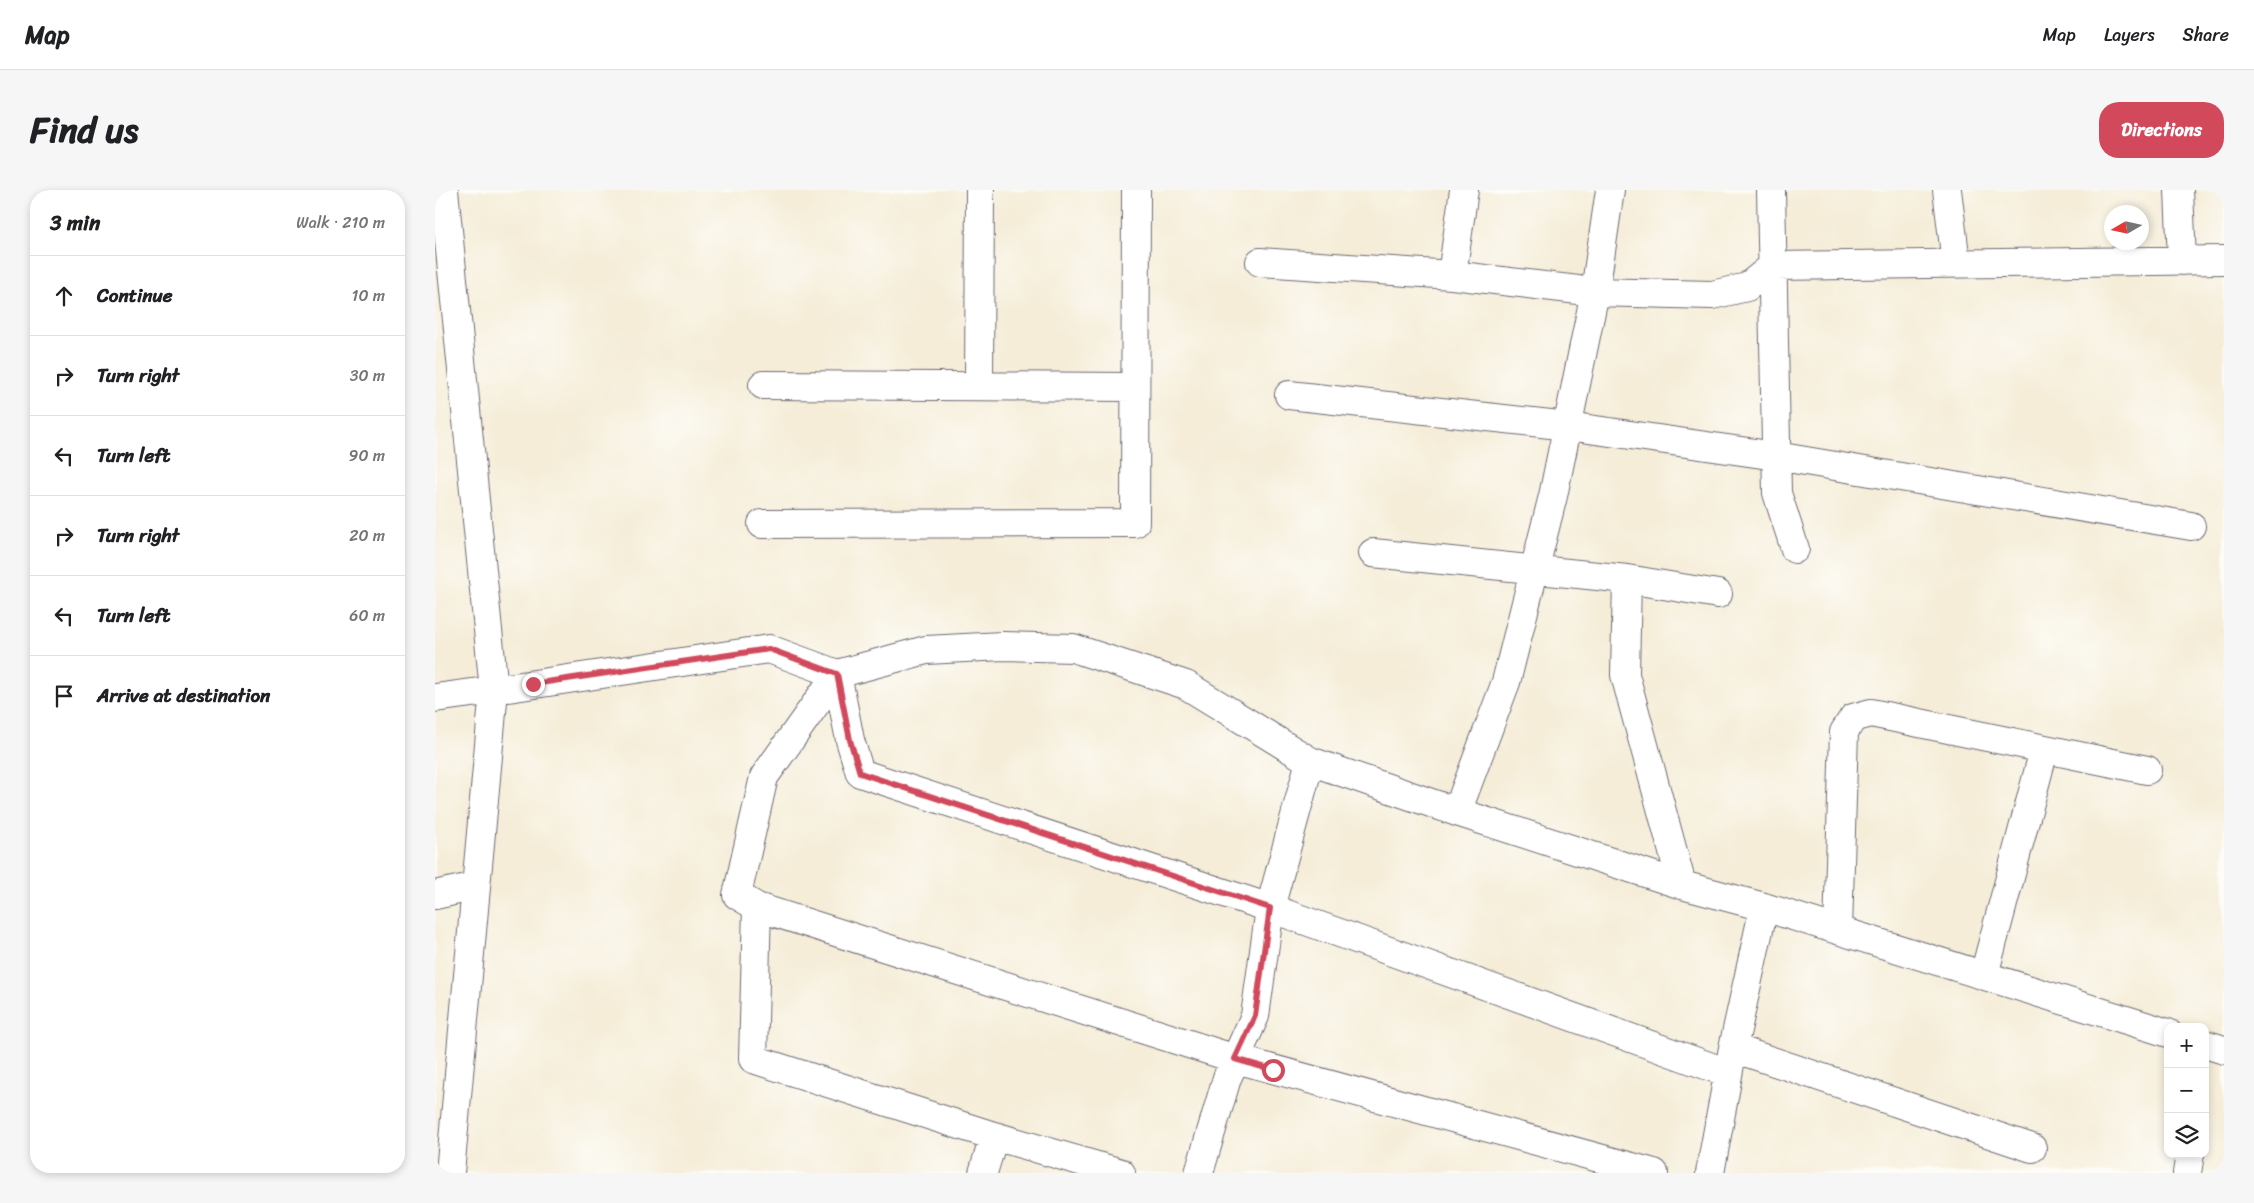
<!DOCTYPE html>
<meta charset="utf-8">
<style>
:root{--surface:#fff;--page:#f6f6f6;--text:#202124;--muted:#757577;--line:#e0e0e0;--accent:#d1495b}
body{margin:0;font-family:Sriracha,sans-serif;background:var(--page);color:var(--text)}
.controls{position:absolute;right:15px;bottom:15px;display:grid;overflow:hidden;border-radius:10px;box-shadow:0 2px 8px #0003}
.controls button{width:45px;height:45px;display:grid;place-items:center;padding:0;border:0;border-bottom:1px solid var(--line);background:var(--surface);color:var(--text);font:25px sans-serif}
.compass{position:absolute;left:1669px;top:15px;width:45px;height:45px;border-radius:50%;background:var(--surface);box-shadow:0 2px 8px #0003;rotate:261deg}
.stop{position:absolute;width:15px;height:15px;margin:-11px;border:4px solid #d1495b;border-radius:50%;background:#fff}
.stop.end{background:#d1495b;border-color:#fff;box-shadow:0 1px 5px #0008}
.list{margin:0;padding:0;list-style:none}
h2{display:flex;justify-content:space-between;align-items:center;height:65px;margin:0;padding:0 20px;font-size:21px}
h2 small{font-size:16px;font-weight:400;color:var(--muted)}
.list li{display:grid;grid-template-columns:32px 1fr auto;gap:15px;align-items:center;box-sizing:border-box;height:80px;padding:0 20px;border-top:1px solid var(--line)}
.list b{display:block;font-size:19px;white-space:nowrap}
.list em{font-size:16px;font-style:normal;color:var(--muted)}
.icon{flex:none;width:28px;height:28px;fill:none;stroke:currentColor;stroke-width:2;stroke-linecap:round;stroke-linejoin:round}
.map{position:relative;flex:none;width:1789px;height:983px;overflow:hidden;border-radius:20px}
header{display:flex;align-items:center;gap:30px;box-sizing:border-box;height:70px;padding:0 25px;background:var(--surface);border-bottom:1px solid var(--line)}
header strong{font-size:24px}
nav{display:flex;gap:28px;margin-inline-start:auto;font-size:18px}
.intro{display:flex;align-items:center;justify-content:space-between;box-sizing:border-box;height:120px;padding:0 30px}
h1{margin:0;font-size:35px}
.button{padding:12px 22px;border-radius:20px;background:var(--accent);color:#fff;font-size:18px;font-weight:700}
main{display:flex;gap:30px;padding:0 30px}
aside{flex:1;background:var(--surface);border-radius:20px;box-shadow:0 2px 8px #0003}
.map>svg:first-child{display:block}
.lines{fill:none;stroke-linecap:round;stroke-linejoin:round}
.minor-casing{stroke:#6c6972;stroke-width:30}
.minor{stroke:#fff;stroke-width:28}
.route{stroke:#d1495b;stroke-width:6}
</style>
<header>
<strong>Map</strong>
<nav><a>Map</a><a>Layers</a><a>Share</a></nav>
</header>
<div class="intro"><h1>Find us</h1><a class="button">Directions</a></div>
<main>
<aside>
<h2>3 min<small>Walk · 210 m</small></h2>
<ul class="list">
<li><svg class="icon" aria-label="ahead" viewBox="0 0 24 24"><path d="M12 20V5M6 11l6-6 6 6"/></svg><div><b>Continue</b></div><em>10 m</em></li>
<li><svg class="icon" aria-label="right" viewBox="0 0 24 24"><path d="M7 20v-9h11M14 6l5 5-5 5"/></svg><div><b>Turn right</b></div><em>30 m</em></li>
<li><svg class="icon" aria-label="left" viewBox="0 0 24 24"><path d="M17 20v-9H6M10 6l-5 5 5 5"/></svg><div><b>Turn left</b></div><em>90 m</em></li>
<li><svg class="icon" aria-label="right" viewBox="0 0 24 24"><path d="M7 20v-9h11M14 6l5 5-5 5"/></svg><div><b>Turn right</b></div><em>20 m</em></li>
<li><svg class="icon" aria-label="left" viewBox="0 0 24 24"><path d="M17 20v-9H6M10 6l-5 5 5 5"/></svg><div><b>Turn left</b></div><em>60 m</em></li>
<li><svg class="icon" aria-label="arrive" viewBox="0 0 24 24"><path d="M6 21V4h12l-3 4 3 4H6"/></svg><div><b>Arrive at destination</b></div></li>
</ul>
</aside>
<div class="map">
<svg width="1789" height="983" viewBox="0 0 1789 983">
<rect width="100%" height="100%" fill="#fdfcf7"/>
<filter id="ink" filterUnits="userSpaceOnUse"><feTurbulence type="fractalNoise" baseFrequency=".02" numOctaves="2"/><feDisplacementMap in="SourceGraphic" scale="10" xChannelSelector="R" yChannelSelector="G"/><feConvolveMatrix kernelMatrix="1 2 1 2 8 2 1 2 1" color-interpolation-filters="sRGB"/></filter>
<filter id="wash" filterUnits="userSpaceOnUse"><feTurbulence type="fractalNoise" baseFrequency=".0096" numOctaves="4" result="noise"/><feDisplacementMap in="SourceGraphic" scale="20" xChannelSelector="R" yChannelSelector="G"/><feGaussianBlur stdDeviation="1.12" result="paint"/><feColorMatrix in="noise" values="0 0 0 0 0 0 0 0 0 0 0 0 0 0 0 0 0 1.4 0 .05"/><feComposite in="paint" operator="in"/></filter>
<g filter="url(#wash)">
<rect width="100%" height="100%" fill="#f5edd8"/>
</g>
<g filter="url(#ink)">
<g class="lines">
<g class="minor-casing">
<path id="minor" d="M1336,0L1342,303L1360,359
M1512,0L1521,73
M1744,0L1747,71
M825,72L1017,85L1160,102L1277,105L1312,97L1338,76L1789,70
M1017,85L1029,0
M328,195L699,197
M544,195L545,0
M854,205L1133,236L1341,266L1756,336
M327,334L700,333L701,0
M938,363L1192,389L1283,404
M1192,389L1190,485L1247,695
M0,508L59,500L9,0
M1022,622L1071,492L1118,306L1160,102L1175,0
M0,705L41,696
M322,717L318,869L559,946L686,983
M1403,740L1409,542L1418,528L1436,523L1712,580
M1549,785L1609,560
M1770,854L1789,860
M1298,858L1597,958
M15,983L59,500L334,459L402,484L415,550L425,583L835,718L1293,883
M548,983L559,946
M764,983L792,888L820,826L835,718L875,571
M1219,983L801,869L322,717L302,705L329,587L402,484L491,460L568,456L638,458L751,495L875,571L1022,622L1247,695L1329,717L1733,843
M1275,983L1298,858L1329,717
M1752,983L1755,964"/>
</g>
<use href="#minor" class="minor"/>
</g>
</g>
<g class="lines" filter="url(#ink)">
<path class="route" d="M98,494L334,459L402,484L415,550L425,583L835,718L820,826L800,869L838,880"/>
</g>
</svg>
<div class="controls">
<button>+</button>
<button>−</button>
<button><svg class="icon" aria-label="layers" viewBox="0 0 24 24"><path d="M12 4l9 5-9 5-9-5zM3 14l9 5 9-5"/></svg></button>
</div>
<svg class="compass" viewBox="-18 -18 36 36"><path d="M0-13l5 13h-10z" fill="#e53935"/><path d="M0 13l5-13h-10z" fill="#757577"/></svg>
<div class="stop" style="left:838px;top:880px"></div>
<div class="stop end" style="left:98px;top:494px"></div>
</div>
</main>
